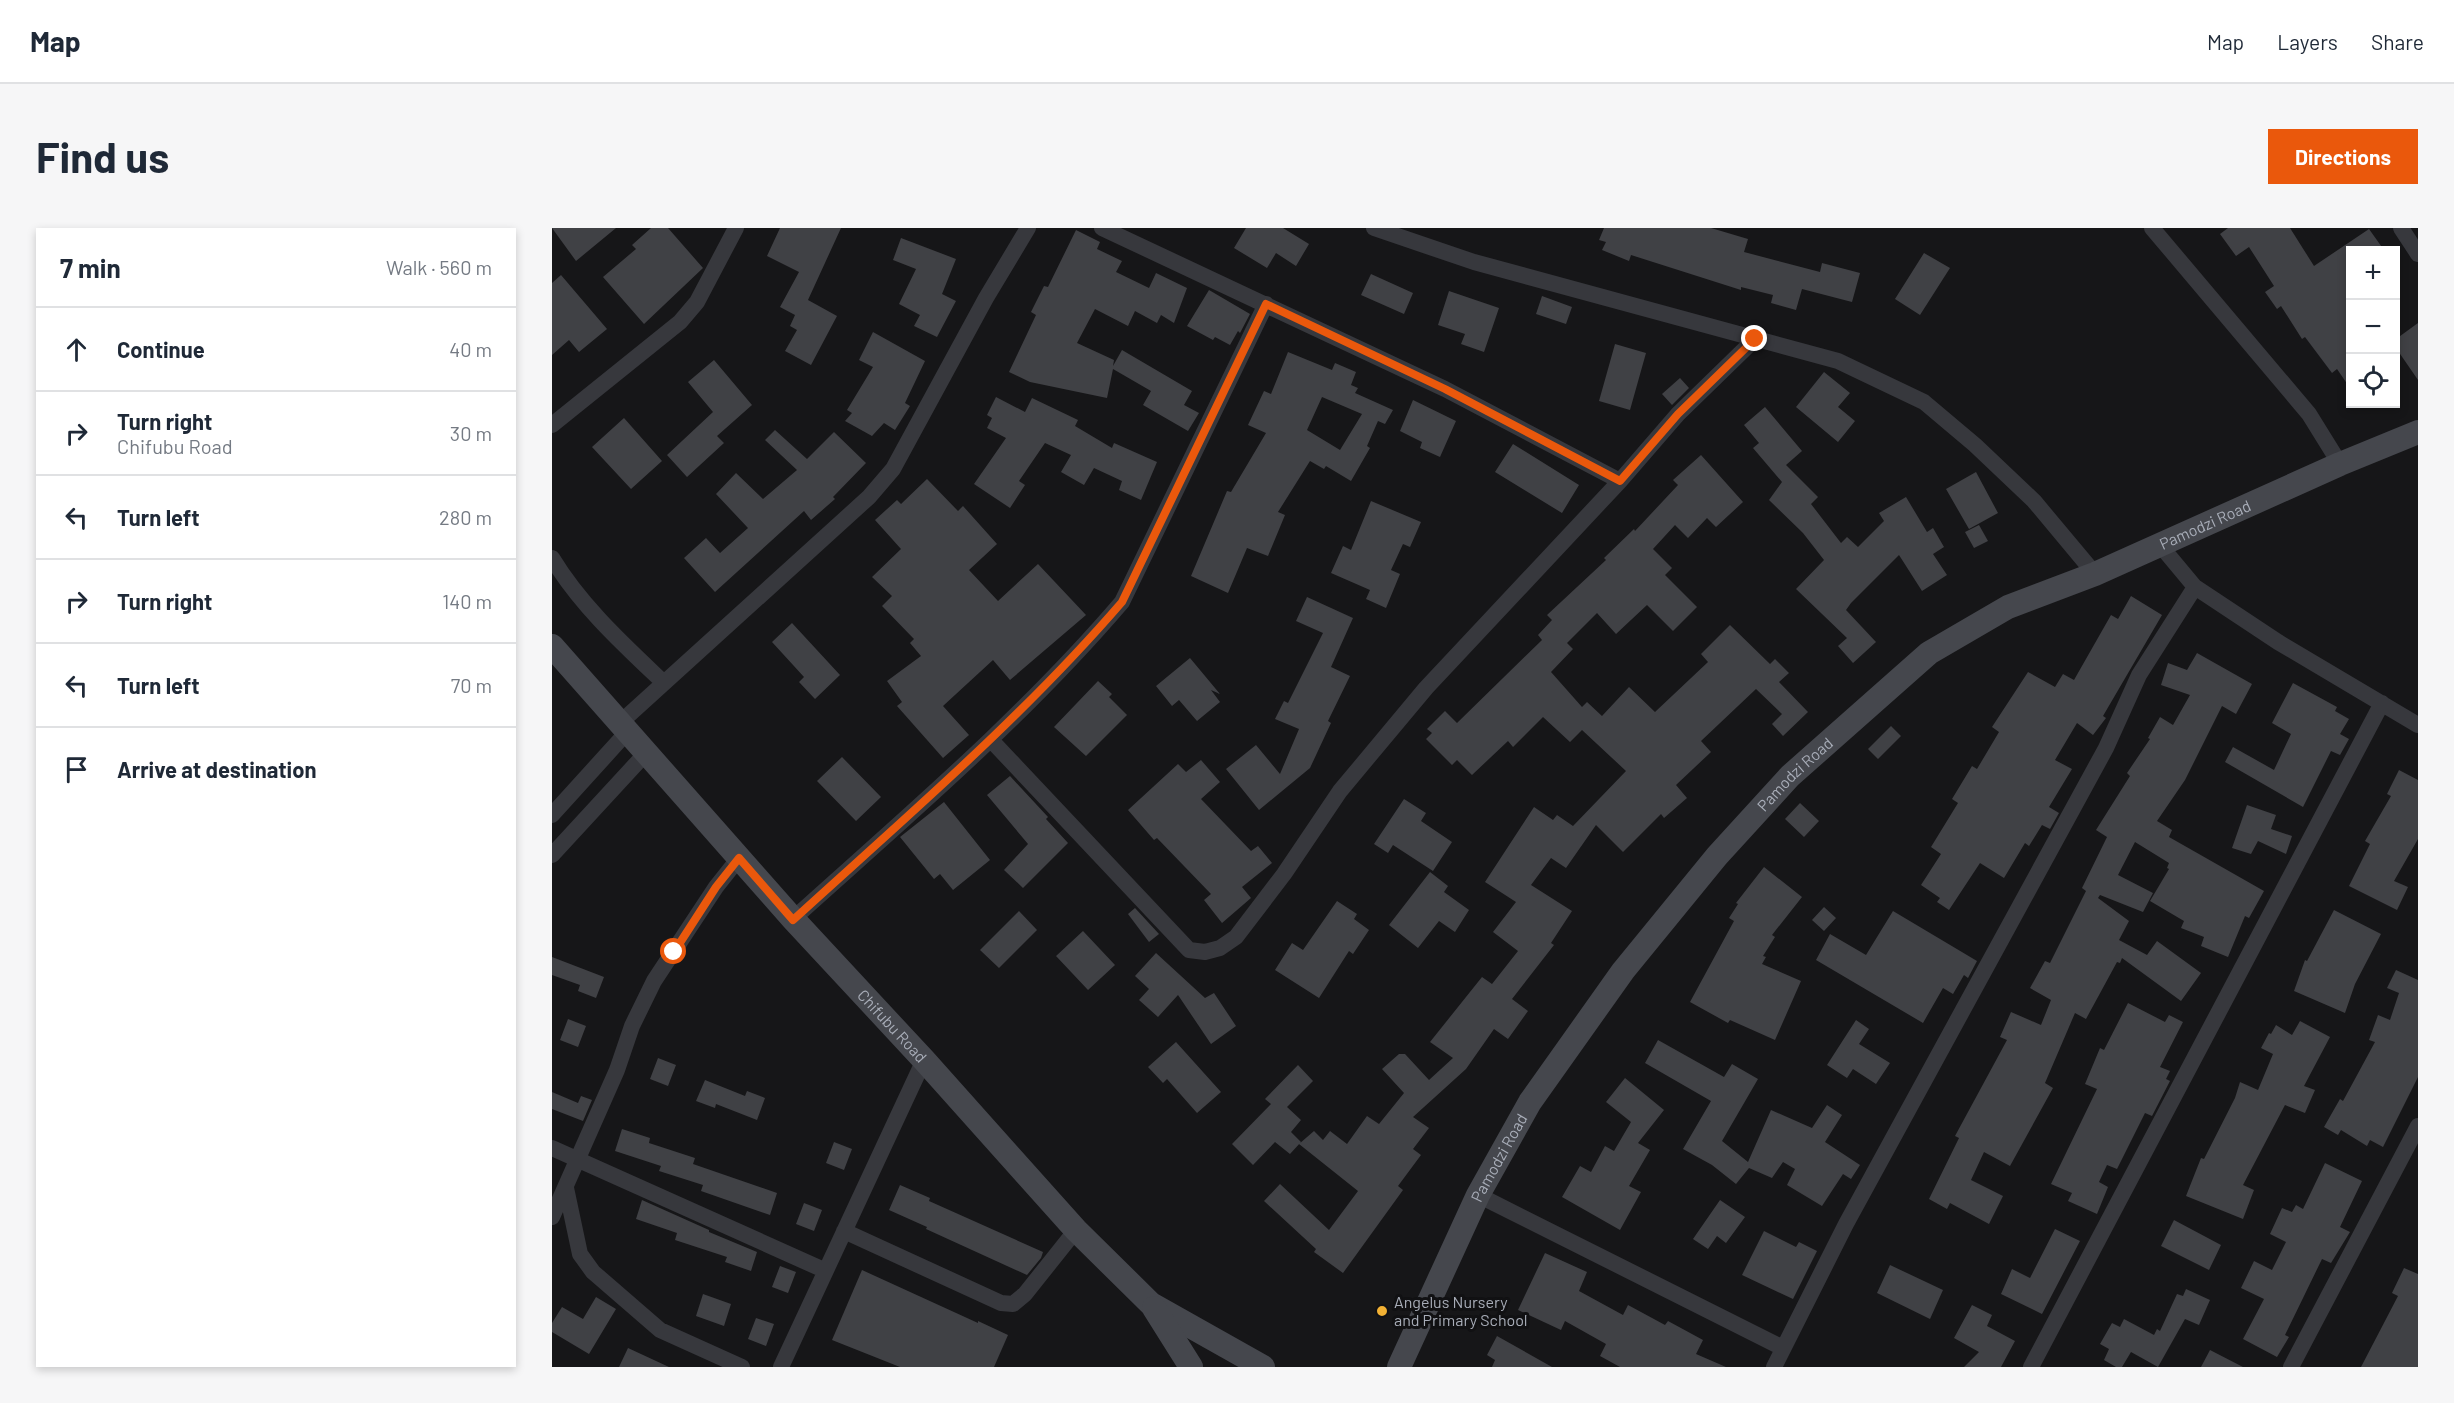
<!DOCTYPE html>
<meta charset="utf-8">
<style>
:root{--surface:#fff;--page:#f6f6f7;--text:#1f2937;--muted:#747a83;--line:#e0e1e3;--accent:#ea580c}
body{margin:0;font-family:Barlow,sans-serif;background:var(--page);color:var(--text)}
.controls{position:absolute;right:18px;top:18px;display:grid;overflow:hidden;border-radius:0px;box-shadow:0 3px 9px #0003}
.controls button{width:54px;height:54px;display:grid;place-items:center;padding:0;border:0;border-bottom:2px solid var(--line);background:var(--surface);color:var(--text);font:30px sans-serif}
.stop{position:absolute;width:18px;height:18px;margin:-14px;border:4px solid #ea580c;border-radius:50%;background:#fff}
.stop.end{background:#ea580c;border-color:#fff;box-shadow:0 2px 6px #0008}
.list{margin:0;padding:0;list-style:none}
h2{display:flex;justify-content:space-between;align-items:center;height:78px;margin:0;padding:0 24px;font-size:26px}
h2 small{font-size:20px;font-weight:400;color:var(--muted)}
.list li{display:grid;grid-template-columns:39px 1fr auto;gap:18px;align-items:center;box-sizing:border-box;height:84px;padding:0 24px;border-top:2px solid var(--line)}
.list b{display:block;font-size:22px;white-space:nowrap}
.list p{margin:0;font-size:20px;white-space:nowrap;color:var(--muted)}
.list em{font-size:20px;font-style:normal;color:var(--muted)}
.icon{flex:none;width:33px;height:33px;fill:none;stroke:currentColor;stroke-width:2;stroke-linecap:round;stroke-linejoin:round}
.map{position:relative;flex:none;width:1866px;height:1139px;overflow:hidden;border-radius:0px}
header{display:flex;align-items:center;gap:36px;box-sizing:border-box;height:84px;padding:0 30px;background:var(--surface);border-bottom:2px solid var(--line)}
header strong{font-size:28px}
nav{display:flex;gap:33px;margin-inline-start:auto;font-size:21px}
.intro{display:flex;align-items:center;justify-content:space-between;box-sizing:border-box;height:144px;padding:0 36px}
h1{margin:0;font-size:42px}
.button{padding:15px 27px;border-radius:0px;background:var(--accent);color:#fff;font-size:21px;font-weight:700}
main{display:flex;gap:36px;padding:0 36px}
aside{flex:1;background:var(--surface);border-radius:0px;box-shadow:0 3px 9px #0003}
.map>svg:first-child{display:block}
.building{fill:#404145;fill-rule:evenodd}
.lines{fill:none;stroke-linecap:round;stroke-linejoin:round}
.street{stroke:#37383d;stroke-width:16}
.secondary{stroke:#45474d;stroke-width:24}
.route{stroke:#ea580c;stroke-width:8}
.poi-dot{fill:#f2b134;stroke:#111113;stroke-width:2}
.labels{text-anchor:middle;stroke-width:6;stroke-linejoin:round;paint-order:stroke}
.street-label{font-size:16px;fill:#a8adb8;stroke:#111113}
.poi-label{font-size:16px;fill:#a8adb8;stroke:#111113;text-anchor:start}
</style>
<header>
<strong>Map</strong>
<nav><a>Map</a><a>Layers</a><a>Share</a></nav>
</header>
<div class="intro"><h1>Find us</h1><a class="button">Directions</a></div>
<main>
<aside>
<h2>7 min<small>Walk · 560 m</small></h2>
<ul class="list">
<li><svg class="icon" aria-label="ahead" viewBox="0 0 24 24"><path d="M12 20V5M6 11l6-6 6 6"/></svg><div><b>Continue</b></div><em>40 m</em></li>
<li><svg class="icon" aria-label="right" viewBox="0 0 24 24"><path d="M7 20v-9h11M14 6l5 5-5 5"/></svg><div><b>Turn right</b><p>Chifubu Road</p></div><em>30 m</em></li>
<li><svg class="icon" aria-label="left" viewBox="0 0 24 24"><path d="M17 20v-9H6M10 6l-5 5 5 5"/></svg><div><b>Turn left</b></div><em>280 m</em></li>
<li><svg class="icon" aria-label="right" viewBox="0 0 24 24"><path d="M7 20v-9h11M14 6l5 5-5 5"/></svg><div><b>Turn right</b></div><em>140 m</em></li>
<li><svg class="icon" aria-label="left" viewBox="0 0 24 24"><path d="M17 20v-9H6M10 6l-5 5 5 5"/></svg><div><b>Turn left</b></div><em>70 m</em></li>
<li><svg class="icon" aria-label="arrive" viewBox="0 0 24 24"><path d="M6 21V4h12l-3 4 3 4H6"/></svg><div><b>Arrive at destination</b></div></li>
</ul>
</aside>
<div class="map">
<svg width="1866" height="1139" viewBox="0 0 1866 1139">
<rect width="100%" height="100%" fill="#161618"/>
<path class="building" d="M0,0H64L24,33Z
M99,0H116L151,40L92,96L51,49L84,21L80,17Z
M228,0H289L256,72L285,88L259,137L233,123L245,102L238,98L243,87L228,79L247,44L215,28Z
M694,0H731L757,16L744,38L724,25L715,40L682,20Z
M1052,0H1159L1196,11L1192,24L1268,44L1270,35L1308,45L1300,74L1250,61L1244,82L1219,75L1221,67L1189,59V62L1079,27L1077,33L1050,22L1054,14L1047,12Z
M1676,0H1738L1762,38L1817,1L1832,22H1798V160L1785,141L1780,145L1753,109L1750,111L1729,78L1725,81L1713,64L1722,58L1697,19L1684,28L1668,6Z
M524,2L548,14L545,21L570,33L564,44L597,60L604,45L635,60L622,95L609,87L605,95L583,83L576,98L543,81L525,115L562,132L561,138L570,122L640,163L632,177L647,185L636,203L591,177L599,163L561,141L555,170L478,154L457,144L484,87L479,84L492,58L496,59Z
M349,10L404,31L390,66L404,73L385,109L362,98L368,87L347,76L364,41L341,32Z
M1372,25L1398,40L1368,87L1343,71Z
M819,46L861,65L852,86L809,67Z
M9,47L55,101L27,124L17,112L0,127V55Z
M657,62L698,86L688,105L686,103L678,117L663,109L661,112L635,98Z
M897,63L947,80L932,124L909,116L913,106L886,97Z
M990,68L1020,79L1014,96L984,86Z
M1866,95V152L1844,120V111Z
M321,104L373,133L353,175L358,178L343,202L332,195L320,208L293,193L300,185L295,182L321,139L307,132Z
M1063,116L1094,125L1078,182L1047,173Z
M736,124L780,142L783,135L804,144L799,157L806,160L803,165L841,182L833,196L826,193L815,218L818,220L799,253L774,238L772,241L758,233L726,284L733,287L716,328L695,320L676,365L639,348L675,263L679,264L714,205L696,197L712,163L719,166ZM770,169L810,186L788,222L755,202Z
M162,132L200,177L165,208L172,215L135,249L115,227L161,184L136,154Z
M1272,144L1298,165L1286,179L1303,193L1286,214L1244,179Z
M1128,150L1137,160L1120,177L1110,166Z
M444,169L473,184L480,170L526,192L523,198L560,220L562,215L605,234L589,272L567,262L570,253L542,240L532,257L509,244L519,227L493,215L467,253L473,257L458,280L422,256L454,210L435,200L440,190L435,187Z
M861,172L904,193L888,229L868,220L870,214L848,203Z
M1213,179L1250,223L1234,237L1266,269L1259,276L1289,315L1295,309L1306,319L1332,293L1327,285L1354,269L1375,304L1381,300L1392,319L1381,326L1395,347L1370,363L1347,327L1299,375L1294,382L1324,414L1301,435L1286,418L1295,410L1244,361L1272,332L1251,305L1217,272L1230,254L1201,220L1207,215L1192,197Z
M72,190L110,233L79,261L40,219Z
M223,202L255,231L282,204L314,235L281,269L283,271L259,292L252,283L163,364L132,330L154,310L168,325L196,300L164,266L184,245L211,271L245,242L213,212Z
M961,216L1027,257L1010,285L943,244Z
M1149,227L1191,274L1164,299L1155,290L1136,310L1123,297L1101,321L1120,340L1113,347L1145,379L1121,403L1095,377L1064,406L1045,385L1015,415L1021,421L999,444L1030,479L1035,474L1050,488L1077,459L1103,484L1156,434L1149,426L1178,397L1218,436L1223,431L1237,445L1227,454L1256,484L1231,508L1220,496L1230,486L1204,461L1149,513L1159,524L1124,557L1135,570L1112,590L1109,586L1071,624L1044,597L1014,640L999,630L979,657L1020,683L999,715L1002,717L960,771L976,783L956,811L942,801L914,841L861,889L877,900L861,921L869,927L846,958L851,962L791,1045L762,1024L764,1021L712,973L728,956L777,1002L806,963L747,916L762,903L771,912L778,903L795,916L815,888L827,896L852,865L830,841L847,826H853L877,852L901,830L878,814L930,749L940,756L966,723L941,704L964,674L933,654L982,579L1001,592L1005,587L1021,598L1074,543L1030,502L1018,514L991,489L961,519L956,513L920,547L905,532L900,537L874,511L880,505L875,501L893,483L905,495L990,412L986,407L1000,392L995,387L1054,332L1052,330L1082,301L1083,303L1126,257L1121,252Z
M1424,244L1446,285L1417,301L1394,261Z
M375,251L406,283L411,278L445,316L417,342L446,373L486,336L534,387L458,452L441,432L391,478L417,507L391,530L345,478L350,474L335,453L369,428L358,415L362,411L330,378L340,368L320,349L349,321L323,292L345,272L349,276Z
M819,273L869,294L858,319L851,316L839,342L848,346L834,380L814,371L818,362L779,345L791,318L799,322Z
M1427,297L1436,313L1422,320L1413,304Z
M1579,368L1610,387L1551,488L1554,490L1541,507L1525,495L1503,532L1520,541L1497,579L1507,585L1498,601L1490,597L1477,618L1473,615L1452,650L1428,635L1397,682L1385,674L1388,670L1369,657L1389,626L1379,619L1406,575L1400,571L1420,538L1425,541L1447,504L1440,499L1476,444L1503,459L1511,446L1522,452L1559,387L1566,391Z
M755,369L801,390L779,439L798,448L776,493L779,495L758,540L707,582L674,541L704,517L728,546L747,501L723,491L732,473L736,475L771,405L744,393Z
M240,395L288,447L263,471L247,454L252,449L220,414Z
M1645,425L1700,456L1684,486L1670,478L1633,552L1605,593L1620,602L1617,609L1712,663L1697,690L1693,688L1676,729L1649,718L1652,709L1629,700L1632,693L1598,673L1617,641L1615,640L1617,635L1583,614L1566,647L1601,665L1591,684L1548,667L1546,670L1577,693L1567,712L1595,727L1605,713L1649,745L1629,773L1570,730L1568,735L1565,734L1534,791L1523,785L1493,855L1501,860L1458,938L1432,924L1419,952L1451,968L1437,996L1398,975L1395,981L1377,971L1407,910L1403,908L1455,812L1448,809L1459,784L1489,797L1499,772L1478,760L1493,733L1498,735L1534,663L1530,660L1555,609L1544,602L1578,548L1575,545L1598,511L1596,510L1608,489L1621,497L1638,467L1609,457L1616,435L1635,442Z
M638,430L668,466L659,462L668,474L645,493L627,472L620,478L604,458Z
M546,453L560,466L557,469L575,487L534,528L502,499Z
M1741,455L1785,479L1783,483L1797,491L1788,506L1797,511L1788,527L1779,523L1751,579L1673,534L1681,519L1722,542L1739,506L1720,495Z
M1339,498L1349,508L1326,531L1316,521Z
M290,529L329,569L304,593L265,553Z
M649,532L668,554L649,571L699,623L706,618L720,635L690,659L699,670L670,695L652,672L659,666L605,610L602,612L576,582L626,536L634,544Z
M1847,542L1866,552V611L1842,653L1856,659L1845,682L1797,658L1818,616L1813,613L1839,568L1835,566Z
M458,548L496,589L494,591L516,615L471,660L452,642L476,616L435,567Z
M852,571L874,585L869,593L900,614L881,643L841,617L836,625L822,616Z
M392,574L438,632L401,662L388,646L382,651L348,609Z
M1248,575L1267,593L1252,609L1233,591Z
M1695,577L1724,587L1719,601L1740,608L1734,626L1706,613L1699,626L1680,620Z
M1212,639L1250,669L1220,707L1223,709L1211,728L1214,729L1210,736L1249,753L1223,812L1178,792L1176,795L1138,774L1182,693L1177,690L1186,676L1184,675Z
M878,644L896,658L892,664L917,682L903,704L887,693L866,720L837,697Z
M785,673L805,686L802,691L817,702L801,726L797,723L767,770L723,742L740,715L751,722Z
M1272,679L1284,690L1272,703L1260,692Z
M583,680L607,706L597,714L576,686Z
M1782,682L1829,706L1803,756L1793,785L1742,763L1753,732L1755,733Z
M467,683L485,702L447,740L428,722Z
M1341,683L1425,733L1416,750L1412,747L1401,766L1391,760L1371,795L1264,732L1278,706L1314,727Z
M531,703L563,737L536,762L504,728Z
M604,725L653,770L662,765L684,798L659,816L626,767L606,789L587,772L597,761L583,748Z
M0,729L52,749L44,770L26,763L28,757L0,747Z
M1844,742L1866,752V849L1831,919L1818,912L1815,918L1789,902L1786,907L1772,899L1788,871L1791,873L1823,814L1817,812L1826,787L1838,792L1847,765L1835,760Z
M1576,775L1613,794L1617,787L1631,794L1608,839L1618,843L1614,851L1618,853L1600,888L1593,885L1565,941L1555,937L1547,954L1556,959L1545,986L1516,973L1520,965L1499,956L1545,861L1533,856L1548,820L1552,822Z
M16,791L34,798L26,819L8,812Z
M1304,792L1317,801L1307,816L1338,835L1324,856L1301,841L1295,850L1275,837Z
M1748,793L1778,809L1752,858L1763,862L1753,885L1733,877L1691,957L1702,962L1691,991L1634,968L1649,930L1652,931L1683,870L1688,854L1706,862L1721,826L1709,820L1717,805L1719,806L1724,797L1740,807Z
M1106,812L1172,849L1180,836L1206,851L1170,913L1196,934L1219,882L1260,900L1275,877L1290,887L1273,914L1308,937L1299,951L1291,946L1270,978L1235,957L1243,941L1231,934L1220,950L1197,940L1184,956L1160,937L1131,921L1159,873L1093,835Z
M624,814L669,864L645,885L615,851L611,855L596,839Z
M106,830L124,837L116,858L98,851Z
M746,837L761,853L735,879L749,892L739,904L749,914L738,926L723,914L701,937L680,916L719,876L713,871Z
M1073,850L1112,882L1086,915L1098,922L1077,958L1089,964L1068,1002L1010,969L1028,938L1039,944L1053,918L1062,923L1079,894L1054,874Z
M153,852L193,868L195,863L213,870L205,892L164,876L163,880L144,873Z
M0,864L26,875L29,868L40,872L31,893L0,881Z
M70,901L98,910L97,915L143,930L141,936L225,965L218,987L149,963L151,957L107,943L109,938L63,923Z
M282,914L300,921L292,942L274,935Z
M1773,935L1810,953L1788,999L1798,1004L1779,1035L1770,1031L1733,1107L1737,1109L1725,1129L1691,1111L1712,1071L1689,1060L1702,1033L1720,1042L1734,1014L1718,1006L1730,980L1740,984L1744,977L1751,981Z
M348,957L378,970L377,973L491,1024L489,1030L475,1047L374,1001L375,999L337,982Z
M90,972L157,1002V1004L205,1024L199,1043L173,1034L175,1029L123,1012L125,1005L84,991Z
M1168,972L1193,989L1174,1015L1165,1008L1156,1021L1141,1011Z
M252,975L270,982L262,1003L244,996Z
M1622,992L1669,1017L1657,1042L1609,1018Z
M1503,1001L1528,1013L1490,1086L1449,1066L1460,1041L1478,1050Z
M1212,1003L1244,1019L1247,1014L1265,1023L1241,1071L1190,1047Z
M993,1025L1035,1044L1027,1063L1071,1087L1076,1077L1113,1097L1116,1093L1151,1112L1144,1126L1174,1139H1068L1048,1128L1054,1116L1013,1093L1009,1102L966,1082Z
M1338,1037L1391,1062L1378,1091L1325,1065Z
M228,1038L244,1044L236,1065L220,1059Z
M1852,1040L1866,1046V1139H1809L1846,1068L1840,1065Z
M310,1042L426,1095V1093L456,1107L442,1139H348L280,1112Z
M1634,1061L1658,1072L1647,1097L1633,1091L1606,1139L1579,1124L1570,1139H1564L1552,1132L1557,1121L1548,1116L1560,1095L1568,1099L1572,1091L1602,1107L1605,1101L1608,1103L1625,1066L1631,1068Z
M151,1066L179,1076L172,1098L144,1088Z
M44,1069L64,1081L37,1126L0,1104V1095L10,1079L31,1091Z
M1420,1077L1440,1087L1435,1098L1463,1113L1449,1139H1412L1427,1124L1402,1110Z
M204,1090L222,1096L214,1118L196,1111Z
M945,1108L1000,1139H940L943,1132L935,1127Z
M76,1120L117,1139H67Z
M1658,1122L1691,1139H1649Z"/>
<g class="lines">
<path class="street" d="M550,0L893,161L1068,253L1126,186L1203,111
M822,0L922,34L1286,133L1372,174L1423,217L1482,273L1543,346
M1600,0L1757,186L1788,236
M1849,0L1866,26
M0,197L128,94L145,74L184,0
M1608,317L1643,359L1726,414L1866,497
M0,330C29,378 72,417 112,455
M69,494L317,269L341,241L434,70L476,0
M439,512L637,722L653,724L668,720L684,709L732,646L788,563L874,460L1068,253
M0,587L76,503
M0,627L95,524
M241,691C354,589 471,490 570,374L714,76
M0,920L272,1042
M14,960L28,1026L41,1044L108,1102L190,1139
M926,967L1231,1120
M0,989L65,842L80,798L102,753L164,659L187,630
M292,1003L449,1075L461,1076L473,1066L524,1002
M229,1139L372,832
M1222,1139L1294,996L1554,520L1587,447L1643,359
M1479,1139L1830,475
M1739,1139L1866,898"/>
<g class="secondary">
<path id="s1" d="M0,418L241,691L372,832L524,1002L599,1076L711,1139"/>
<path d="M602,1080L639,1139"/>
<path id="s2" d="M847,1139L926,967L978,874L1071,743L1165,628L1238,548L1377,425L1456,379L1543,346L1788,236L1866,204"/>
</g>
</g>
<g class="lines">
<path class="route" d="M122,724L164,659L187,630L241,692C354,589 470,490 570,374L714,76L893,161L1068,253L1126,186L1203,111"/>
</g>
<circle class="poi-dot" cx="830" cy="1083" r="6"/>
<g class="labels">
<g class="street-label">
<text dy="6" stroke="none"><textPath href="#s2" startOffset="1204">Pamodzi Road</textPath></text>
<text dy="6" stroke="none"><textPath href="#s2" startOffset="718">Pamodzi Road</textPath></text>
<text dy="6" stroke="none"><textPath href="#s1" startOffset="510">Chifubu Road</textPath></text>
<text dy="6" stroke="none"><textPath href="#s2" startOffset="232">Pamodzi Road</textPath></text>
</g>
<g class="poi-label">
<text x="842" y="1080">Angelus Nursery<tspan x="842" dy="18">and Primary School</tspan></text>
</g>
</g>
</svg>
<div class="controls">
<button>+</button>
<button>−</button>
<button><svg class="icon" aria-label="locate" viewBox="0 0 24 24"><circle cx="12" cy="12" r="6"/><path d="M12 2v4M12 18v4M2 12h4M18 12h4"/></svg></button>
</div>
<div class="stop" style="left:122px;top:724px"></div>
<div class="stop end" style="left:1203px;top:111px"></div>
</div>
</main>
